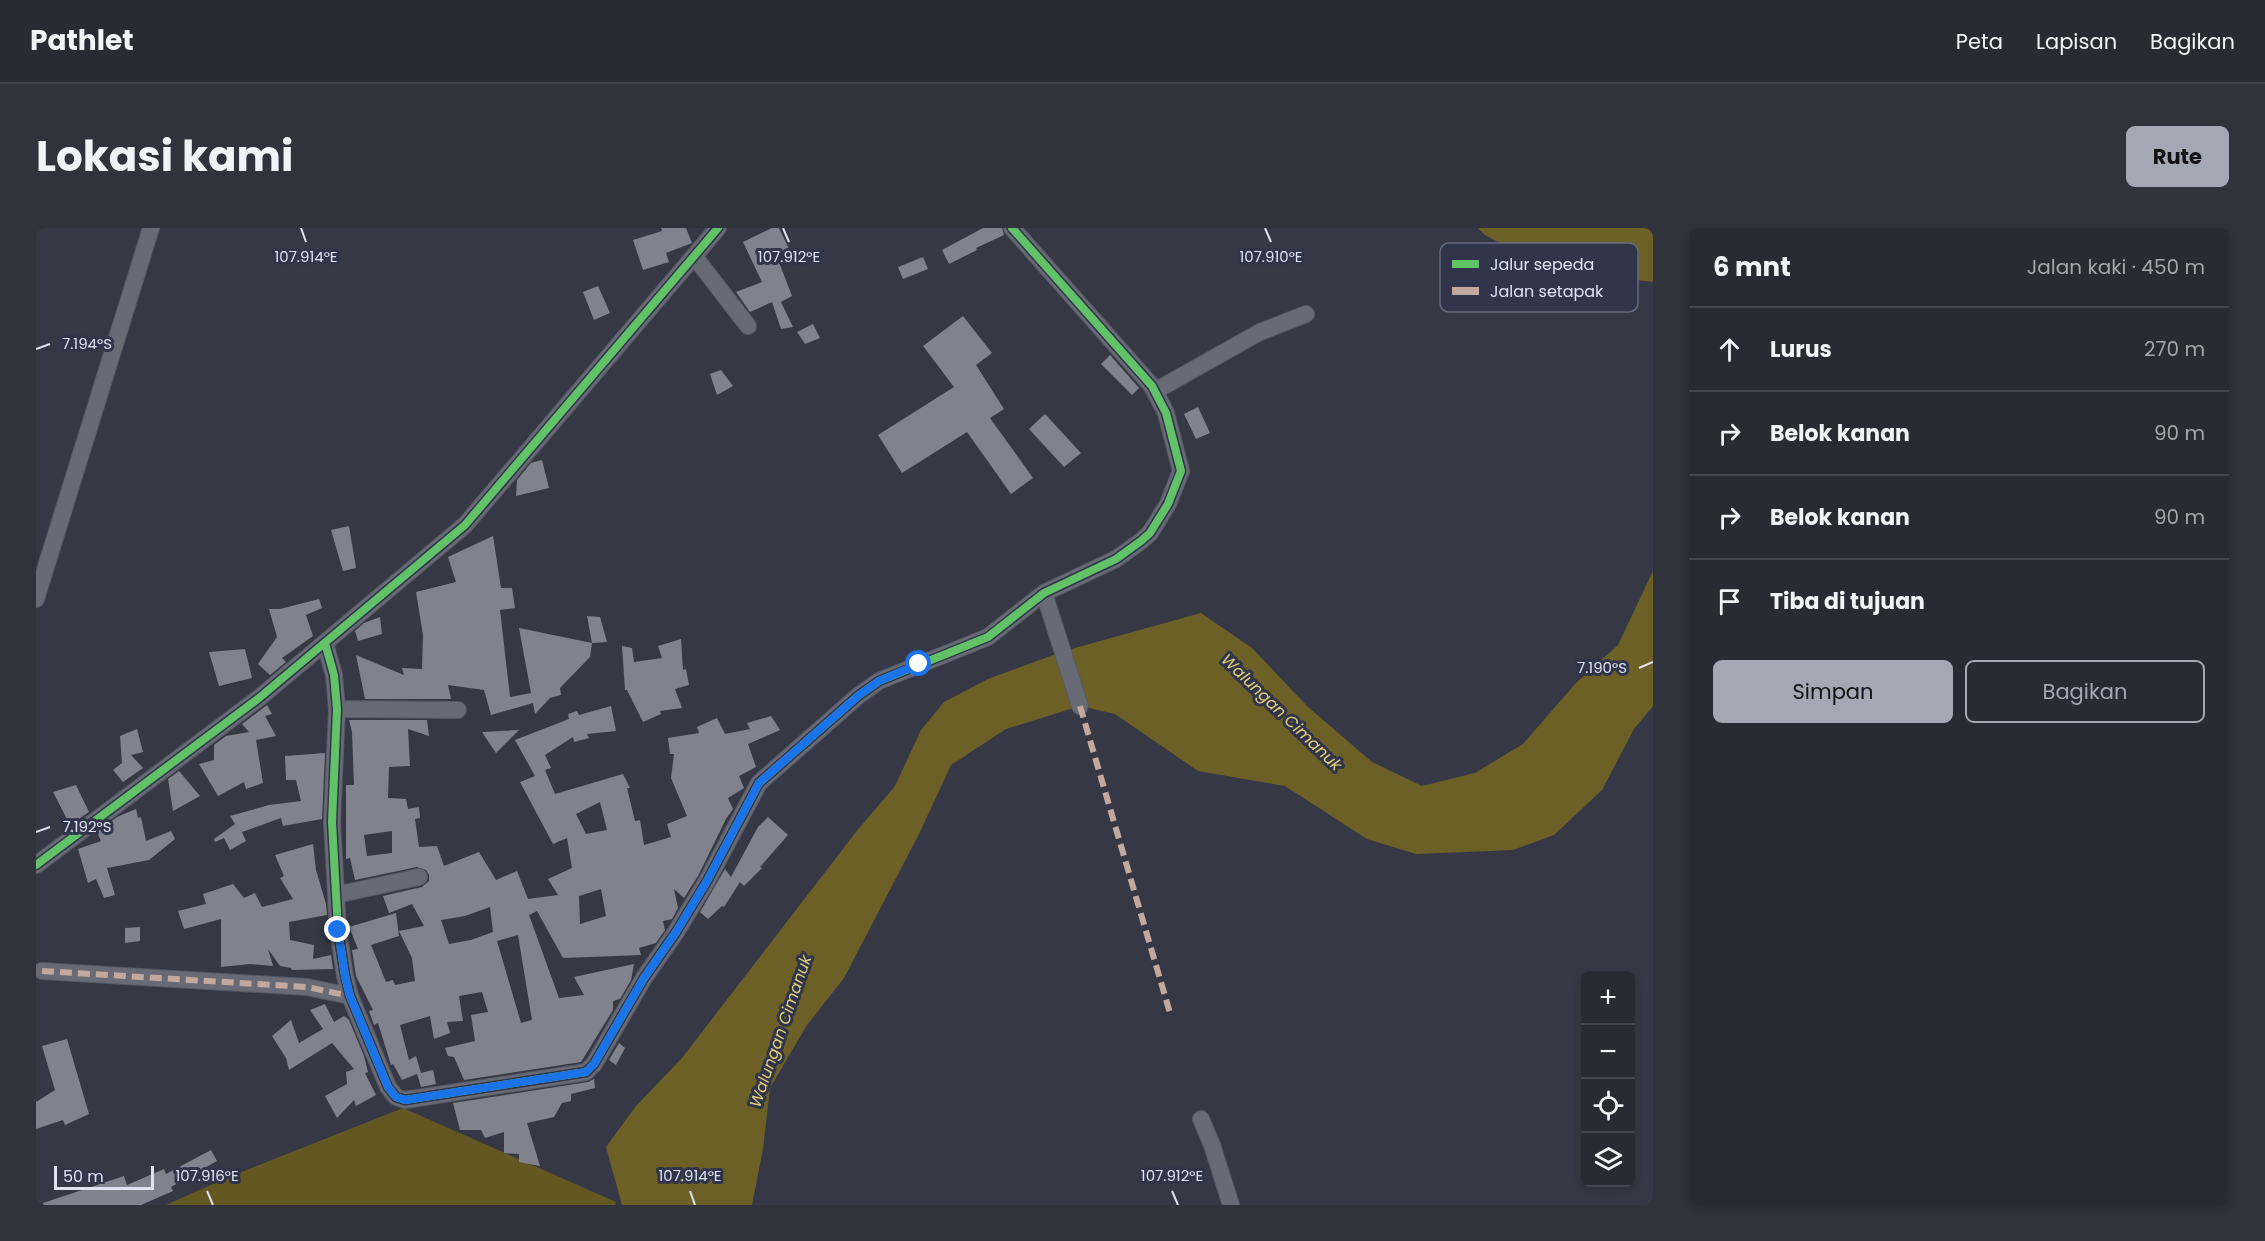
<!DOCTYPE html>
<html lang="id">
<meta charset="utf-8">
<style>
:root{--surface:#282b34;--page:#30333c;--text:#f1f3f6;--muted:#a5a7ac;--line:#44474f;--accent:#a4a8b5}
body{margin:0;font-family:Poppins,sans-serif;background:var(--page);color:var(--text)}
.controls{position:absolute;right:18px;bottom:18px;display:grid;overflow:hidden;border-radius:9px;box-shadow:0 3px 9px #0003}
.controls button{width:54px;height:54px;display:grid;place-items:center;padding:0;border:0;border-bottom:2px solid var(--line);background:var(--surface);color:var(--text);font:30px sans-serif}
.scale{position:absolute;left:18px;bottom:15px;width:100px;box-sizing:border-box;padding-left:6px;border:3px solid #dfe3f1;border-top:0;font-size:16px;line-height:21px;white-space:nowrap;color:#dfe3f1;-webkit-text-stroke:4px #30354b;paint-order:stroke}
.stop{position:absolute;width:18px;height:18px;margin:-14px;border:4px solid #1a73e8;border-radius:50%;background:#fff}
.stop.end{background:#1a73e8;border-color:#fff;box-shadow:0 2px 6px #0008}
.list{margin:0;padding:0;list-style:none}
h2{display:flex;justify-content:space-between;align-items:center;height:78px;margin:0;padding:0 24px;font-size:26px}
h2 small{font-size:20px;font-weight:400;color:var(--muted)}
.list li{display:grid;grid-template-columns:39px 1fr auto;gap:18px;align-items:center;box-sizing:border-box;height:84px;padding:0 24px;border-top:2px solid var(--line)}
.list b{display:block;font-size:22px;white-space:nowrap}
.list em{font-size:20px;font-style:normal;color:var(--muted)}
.actions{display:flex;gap:12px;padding:18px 24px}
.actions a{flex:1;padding:14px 0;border:2px solid var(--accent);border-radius:9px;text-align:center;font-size:21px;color:var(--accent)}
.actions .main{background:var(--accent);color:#111}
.icon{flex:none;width:33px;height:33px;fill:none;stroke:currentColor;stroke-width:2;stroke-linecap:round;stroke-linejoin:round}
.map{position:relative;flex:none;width:1617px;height:977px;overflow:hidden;border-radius:9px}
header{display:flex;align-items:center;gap:36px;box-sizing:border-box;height:84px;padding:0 30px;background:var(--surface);border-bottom:2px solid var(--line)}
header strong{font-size:28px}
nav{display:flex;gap:33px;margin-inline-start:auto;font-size:21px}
.intro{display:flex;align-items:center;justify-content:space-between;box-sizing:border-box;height:144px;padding:0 36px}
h1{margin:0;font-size:42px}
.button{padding:15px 27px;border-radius:9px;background:var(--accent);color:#111;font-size:21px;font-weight:700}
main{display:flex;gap:36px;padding:0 36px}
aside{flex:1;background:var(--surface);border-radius:9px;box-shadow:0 3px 9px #0003}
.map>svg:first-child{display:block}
.forest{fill:#635822}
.water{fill:#6c6027}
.building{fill:#80828e;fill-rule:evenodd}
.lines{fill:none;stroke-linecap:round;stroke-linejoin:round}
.minor-casing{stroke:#555863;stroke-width:18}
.minor{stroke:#686a75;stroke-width:16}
.quiet{stroke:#c3a89e;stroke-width:6;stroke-dasharray:12 6;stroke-linecap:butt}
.cycleway-casing{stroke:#30354b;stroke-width:11}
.cycleway{stroke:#61c268;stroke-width:8}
.route{stroke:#1a73e8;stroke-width:8}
.ticks{fill:none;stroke:#dfe3f1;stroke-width:2}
.labels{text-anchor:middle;stroke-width:6;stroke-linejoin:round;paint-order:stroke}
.water-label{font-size:16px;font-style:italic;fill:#e2cf73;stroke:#30354b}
.key{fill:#30354b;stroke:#65697d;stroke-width:1.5}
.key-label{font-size:16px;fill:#dfe3f1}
.ticks-label{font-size:15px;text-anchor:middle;fill:#dfe3f1;stroke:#30354b;stroke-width:6;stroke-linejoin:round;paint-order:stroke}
</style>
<header>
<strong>Pathlet</strong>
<nav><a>Peta</a><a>Lapisan</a><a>Bagikan</a></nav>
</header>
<div class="intro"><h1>Lokasi kami</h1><a class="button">Rute</a></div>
<main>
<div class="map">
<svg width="1617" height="977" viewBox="0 0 1617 977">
<rect width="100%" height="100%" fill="#363945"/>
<path class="forest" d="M367,880L580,974L579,977H130L188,951Z"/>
<path class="water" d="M1442,0H1617V54L1585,50L1545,54L1533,38L1501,35L1449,7Z
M1617,343V478L1598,501L1566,562L1518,607L1477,622L1380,626L1331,611L1249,558L1162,543L1079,486L1044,478L970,501L915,537L883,606L808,750L771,797L734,860L727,921L716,977H586L570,919L600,878L646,830L820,604L859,558L885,502L908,474L952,451L1028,423L1165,385L1216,420L1272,479L1336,534L1386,558L1439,545L1487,516L1540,455L1582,417Z"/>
<path class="building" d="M625,0H650L656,15L630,25L633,34L607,42L597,12L626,3Z
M736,0H743L754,23L741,29L756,68L745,74L757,99L745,101L736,74L714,84L700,64L726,54L707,14Z
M947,0H966L968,7L940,20L941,22L913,36L906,22Z
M887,29L892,41L867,51L862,39Z
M562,58L574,85L558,92L547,64Z
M927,88L956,125L940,137L968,181L954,190L997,250L975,266L931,204L866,245L842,207L918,159L887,118Z
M777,96L784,110L769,116L761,104Z
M1074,127L1103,160L1096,167L1065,136Z
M685,142L697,158L681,167L674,146Z
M1162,179L1174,205L1160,211L1148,186Z
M1009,186L1045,225L1028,239L993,201Z
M506,232L513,260L480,268L481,252L495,235Z
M313,298L320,340L307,343L295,302Z
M457,308L465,360H476L479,380L464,382L474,469L495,465L483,400L556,415L554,429L524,460L525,467L514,470L499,486L497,475L455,487L448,462L412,457L415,471H329L320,427L368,447L366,440L386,441L387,407L380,364L420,354L412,329Z
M283,371L286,380L270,387L277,408L246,430L250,434L234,447L222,436L241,409L233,381H244Z
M551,388L564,389L571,414L556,415Z
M344,389L346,406L322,413L319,403L328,395Z
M645,411L647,442L650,441L653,457L639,461L646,480L624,483L625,486L607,494L591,462H589L586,418L596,420L598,434L626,430L622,418Z
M209,421L216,450L183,458L173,424Z
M231,477L236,486L229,488L240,508L220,512L227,555L210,561L208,554L182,568L163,536L178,532V517L190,508L213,504L206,496Z
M575,478L580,503L551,506L553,510L538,514L537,509L509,527L515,540L509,542L519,566L587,546L594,560H591L599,593L604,592L608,617L635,609L631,596L651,588L635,550L638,526H634L632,510L663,505L661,499L681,490L689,506L714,501L711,495L735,488L744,502L712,516L720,539L703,548L708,560L692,570L697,581L690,591L662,648L648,670L638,661L642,680L636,691L627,693L629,702L620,715L603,720L605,727L527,730L501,683L493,687L523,770L548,767L538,749L598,736L595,752L584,771L577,773V782L545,834L428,852L418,829L412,828L409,820L439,813L435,787L452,784L446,764L423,768L427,793L411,794L414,805L398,811L394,788L364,797L373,832L380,828L385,845L397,842L400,856L385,859L381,846L366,852L357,836L355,837L342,795L338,797L333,783L337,782L320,748L316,722L322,721L313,699L360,685L363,708L335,717L350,754L357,752L359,757L379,753L376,730L363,703L388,698L376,676L353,685L347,668L386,659L393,653V647L390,642L381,639L319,652L314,630L310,631V557H318L316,504L313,492H391L393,508L372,501L374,538L353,539L352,570L370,571L372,581L383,579L384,590L379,591L383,619L401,618L408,638L443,624L460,652L481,643L492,671L522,667L512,651L536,640L531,610L517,616L484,554L499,548L479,512L533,491L532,486L541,483L543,487ZM564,574L571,602L550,606L540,586ZM356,603V625L331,628L328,607ZM565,661L570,688L544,696L543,668ZM454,679L457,704L435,712L413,716L405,692L429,688ZM482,707L496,792L485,795L461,713Z
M101,501L107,524L95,527L107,540L87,554L77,542L86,535L84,508Z
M483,502L460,525L446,504Z
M289,525L286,591L247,598L245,590L206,604L210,613L194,622L188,610L179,614L178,611L199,596L194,588L233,577L265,573L260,552H250L249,528Z
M143,543L164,568L137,583L132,551Z
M40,557L53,584L34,597L17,564Z
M100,581L102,590L105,589L110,613L135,603L139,611L113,632L71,640L79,667L68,670L60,651L52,655L42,621L65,613L61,604L81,589Z
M732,589L752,607L724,639L726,640L708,658L704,654L688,679L686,678L672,691L664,684L689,641L695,649L722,599Z
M277,616L280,642L290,676L291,687L253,694L254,712L278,717L277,731L295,727L297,741L256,742L255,740L244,738L232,721L237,738L214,736L185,739V691L148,701L142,683L170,676L167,666L197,656L208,670L219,665L226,679L257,671L244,650L248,648L239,627Z
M104,699V713L89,715V700Z
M289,776L298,794L308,788L313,792L328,828L332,844L329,845L340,867L320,878L318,872L301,890L289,868L311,856L310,844L318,841L296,815L253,842L250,830L236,808L255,792L263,815L287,801L274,782Z
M31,811L53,886L29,897L27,892L0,901V874L19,862L6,818Z
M583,815L589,820L580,837L573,832Z
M558,851L559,860L535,866V873L526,875L518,889L491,895L504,938L483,934V926L468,925V904L449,910L445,902H424L417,875L552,854Z
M175,922L181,933L135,959L137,963L105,977H7V975L88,948L91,957L128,941L130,946Z"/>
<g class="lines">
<g class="minor-casing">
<path id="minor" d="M658,28L712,98
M1119,163L1224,104L1270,86
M1008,365L1044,478
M0,371L115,0
M289,415L298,447L301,481L296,594L302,702L309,748L314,768L352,859L360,869L369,872L550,844L558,836L608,750L640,704L671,653L723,555L822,468L843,453L952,409L1008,365L1080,331L1105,313L1114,305L1132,276L1145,243L1130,185L1116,158L976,0
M301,481L422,482
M0,637L223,470L429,297L682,0
M300,667L383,649
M6,743L271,759L314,768
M1165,891L1176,917L1195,977"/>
</g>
<use href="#minor" class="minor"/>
<path class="quiet" d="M1044,478L1134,785
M6,743L271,759L314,768"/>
<g class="cycleway-casing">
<path id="cycleway" d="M289,415L298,447L301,481L296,594L302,702L309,748L314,768L352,859L360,869L369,872L550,844L558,836L608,750L640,704L671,653L723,555L822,468L843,453L952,409L1008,365L1080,331L1105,313L1114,305L1132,276L1145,243L1130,185L1116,158L976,0
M0,637L223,470L429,297L682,0"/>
</g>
<use href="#cycleway" class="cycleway"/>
</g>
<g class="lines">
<path class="route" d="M302,702L309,748L314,768L352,859L360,869L369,872L550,844L558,836L608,750L640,704L671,653L723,555L822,468L843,453L883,436"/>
</g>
<path class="ticks" d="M265,0L270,14M747,0L753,14M1229,0L1235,14M0,121L14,116M1603,440L1617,434M0,604L14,599M171,963L177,977M654,963L659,977M1136,963L1142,977"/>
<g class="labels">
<g class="water-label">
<text transform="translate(1246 484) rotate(44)" y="6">Walungan Cimanuk</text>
<text transform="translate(744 803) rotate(-71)" y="6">Walungan Cimanuk</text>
</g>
</g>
<rect x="1404" y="15" width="198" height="69" rx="9" class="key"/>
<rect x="1416" y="32" width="27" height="8" fill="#61c268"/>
<rect x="1416" y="59" width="27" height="8" fill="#c3a89e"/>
<g class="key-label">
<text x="1454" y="42">Jalur sepeda</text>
<text x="1454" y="69">Jalan setapak</text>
</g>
<g class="ticks-label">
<text x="270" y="34">107.914°E</text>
<text x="753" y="34">107.912°E</text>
<text x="1235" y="34">107.910°E</text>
<text x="51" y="121">7.194°S</text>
<text x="1566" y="445">7.190°S</text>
<text x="51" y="604">7.192°S</text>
<text x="171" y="953">107.916°E</text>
<text x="654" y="953">107.914°E</text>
<text x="1136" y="953">107.912°E</text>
</g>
</svg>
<div class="controls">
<button>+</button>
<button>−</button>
<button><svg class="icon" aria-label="locate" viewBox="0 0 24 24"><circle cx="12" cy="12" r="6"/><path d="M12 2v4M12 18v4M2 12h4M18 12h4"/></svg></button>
<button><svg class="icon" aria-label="layers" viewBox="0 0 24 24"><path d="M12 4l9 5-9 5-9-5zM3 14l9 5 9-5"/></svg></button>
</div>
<div class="scale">50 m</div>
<div class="stop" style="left:883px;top:436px"></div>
<div class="stop end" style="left:302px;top:702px"></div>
</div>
<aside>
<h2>6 mnt<small>Jalan kaki · 450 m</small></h2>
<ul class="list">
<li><svg class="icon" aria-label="ahead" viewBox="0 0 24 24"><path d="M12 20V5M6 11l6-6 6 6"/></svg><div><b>Lurus</b></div><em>270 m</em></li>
<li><svg class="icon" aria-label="right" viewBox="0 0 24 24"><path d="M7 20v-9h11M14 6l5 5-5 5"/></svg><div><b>Belok kanan</b></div><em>90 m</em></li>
<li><svg class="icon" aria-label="right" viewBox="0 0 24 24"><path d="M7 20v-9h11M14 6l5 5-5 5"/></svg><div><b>Belok kanan</b></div><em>90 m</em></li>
<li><svg class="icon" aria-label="arrive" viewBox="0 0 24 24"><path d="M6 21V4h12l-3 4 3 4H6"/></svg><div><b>Tiba di tujuan</b></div></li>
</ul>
<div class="actions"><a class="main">Simpan</a><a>Bagikan</a></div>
</aside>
</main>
